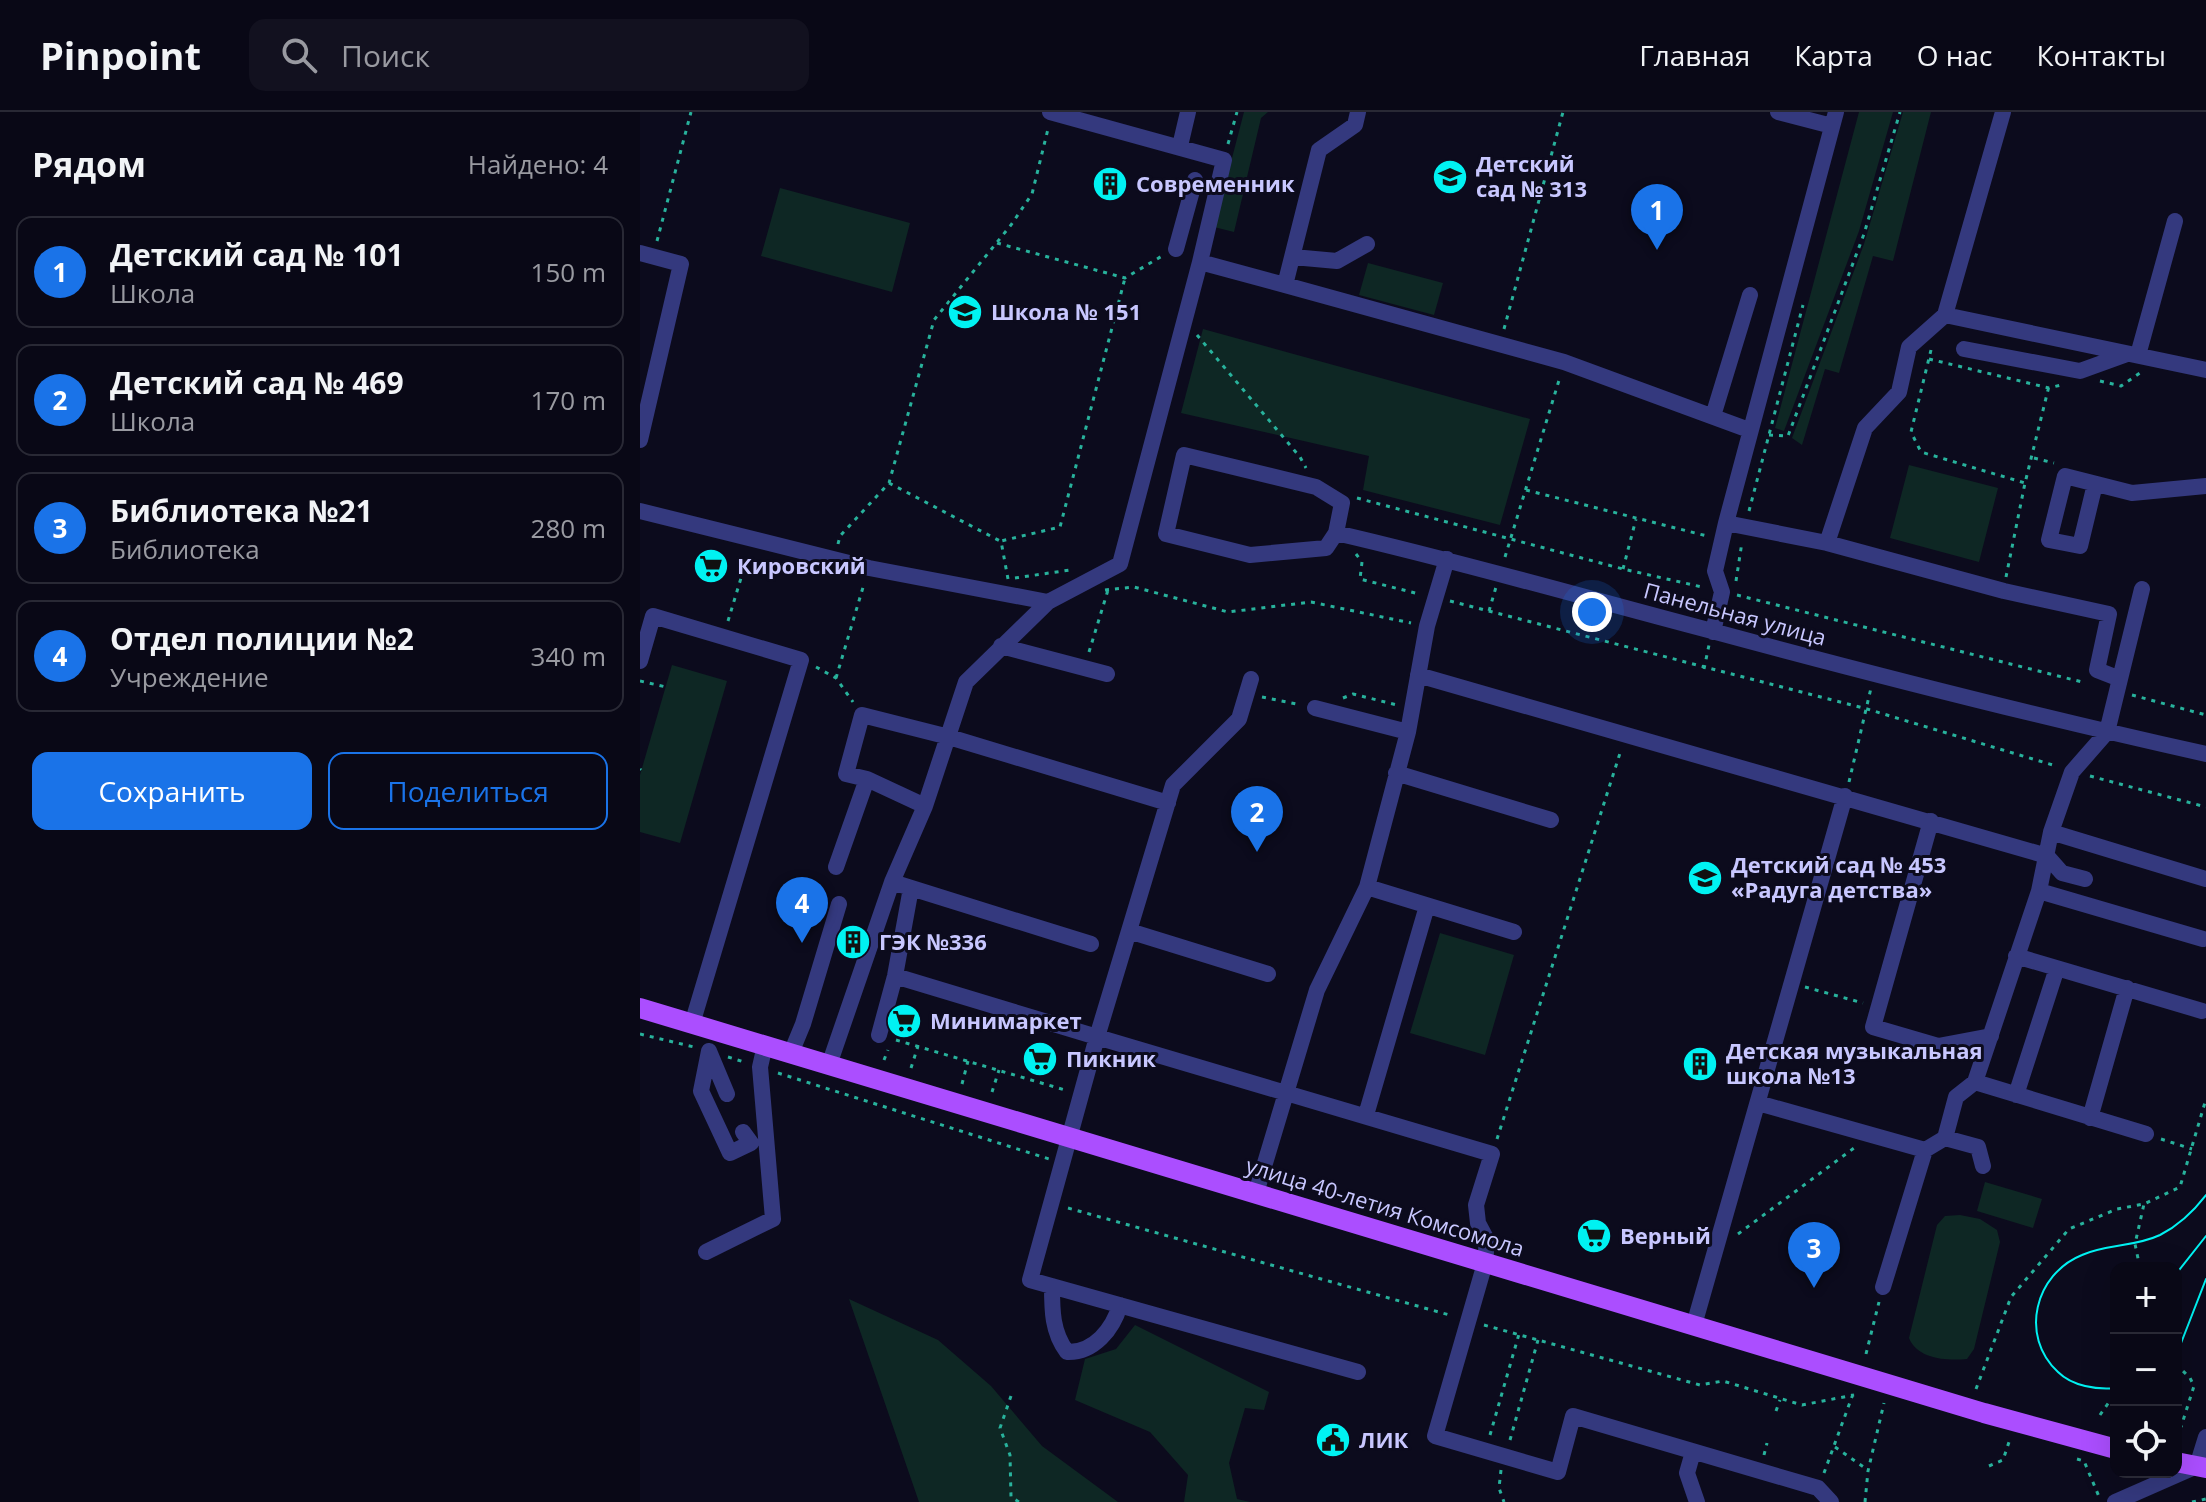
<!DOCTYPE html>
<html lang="ru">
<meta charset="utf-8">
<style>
:root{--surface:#090816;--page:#12111f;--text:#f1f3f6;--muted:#999aa1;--line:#292935;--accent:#1a73e8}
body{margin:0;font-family:"Open Sans",sans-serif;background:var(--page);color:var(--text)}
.controls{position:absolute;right:24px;bottom:24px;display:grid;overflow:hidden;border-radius:16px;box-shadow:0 8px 32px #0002}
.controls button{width:72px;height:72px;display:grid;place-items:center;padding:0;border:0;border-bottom:2px solid var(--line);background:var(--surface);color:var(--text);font:40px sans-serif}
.you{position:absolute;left:952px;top:500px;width:28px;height:28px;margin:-20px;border:6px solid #fff;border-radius:50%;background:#1a73e8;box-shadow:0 0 0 12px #1a73e833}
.badge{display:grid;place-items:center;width:52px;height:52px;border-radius:50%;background:var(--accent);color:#fff;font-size:26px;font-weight:700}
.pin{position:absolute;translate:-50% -66px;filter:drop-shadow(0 2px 4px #0008)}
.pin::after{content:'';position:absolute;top:42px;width:28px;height:24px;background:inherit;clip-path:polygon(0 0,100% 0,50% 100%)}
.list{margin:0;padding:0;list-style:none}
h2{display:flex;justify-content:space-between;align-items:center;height:104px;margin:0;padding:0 32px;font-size:34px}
h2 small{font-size:26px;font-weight:400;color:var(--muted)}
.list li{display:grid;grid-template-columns:52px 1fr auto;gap:24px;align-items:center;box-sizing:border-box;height:112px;margin:0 16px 16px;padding:0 16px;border:2px solid var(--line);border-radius:16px}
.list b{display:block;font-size:30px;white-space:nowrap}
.list p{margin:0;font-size:26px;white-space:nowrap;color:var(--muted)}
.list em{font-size:26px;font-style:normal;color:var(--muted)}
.actions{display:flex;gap:16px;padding:24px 32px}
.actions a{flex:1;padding:18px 0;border:2px solid var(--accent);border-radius:16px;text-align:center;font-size:28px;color:var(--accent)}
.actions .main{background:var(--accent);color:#fff}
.icon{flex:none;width:44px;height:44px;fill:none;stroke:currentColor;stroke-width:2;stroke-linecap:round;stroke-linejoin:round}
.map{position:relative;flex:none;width:1566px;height:1390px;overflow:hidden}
header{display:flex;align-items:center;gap:48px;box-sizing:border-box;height:112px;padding:0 40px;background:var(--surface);border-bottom:2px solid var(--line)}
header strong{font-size:38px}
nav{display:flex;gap:44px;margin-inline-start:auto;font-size:28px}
.search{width:560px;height:72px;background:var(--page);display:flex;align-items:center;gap:20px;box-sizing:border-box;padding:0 28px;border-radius:16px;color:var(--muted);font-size:30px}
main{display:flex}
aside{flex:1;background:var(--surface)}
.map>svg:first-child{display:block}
.green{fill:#0e2724}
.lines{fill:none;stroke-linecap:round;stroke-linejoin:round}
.path{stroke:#28b29c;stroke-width:3;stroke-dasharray:4 6;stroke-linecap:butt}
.minor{stroke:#34397e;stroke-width:16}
.major{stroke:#ab4eff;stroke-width:20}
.tram{stroke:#00f2f2;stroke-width:2}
.labels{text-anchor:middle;stroke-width:6;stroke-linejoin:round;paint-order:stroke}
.poi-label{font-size:22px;font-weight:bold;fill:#c8c7ff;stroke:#0c0b1d;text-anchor:start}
.street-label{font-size:22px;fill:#c8c7ff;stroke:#0c0b1d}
</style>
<header>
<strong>Pinpoint</strong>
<div class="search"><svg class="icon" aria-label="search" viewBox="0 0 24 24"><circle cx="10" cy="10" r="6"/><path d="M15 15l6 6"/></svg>Поиск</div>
<nav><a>Главная</a><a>Карта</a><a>О нас</a><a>Контакты</a></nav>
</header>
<main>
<aside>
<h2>Рядом<small>Найдено: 4</small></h2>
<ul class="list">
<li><span class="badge">1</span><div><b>Детский сад № 101</b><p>Школа</p></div><em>150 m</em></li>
<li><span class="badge">2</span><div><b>Детский сад № 469</b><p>Школа</p></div><em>170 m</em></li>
<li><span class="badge">3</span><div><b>Библиотека №21</b><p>Библиотека</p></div><em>280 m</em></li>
<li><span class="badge">4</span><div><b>Отдел полиции №2</b><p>Учреждение</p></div><em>340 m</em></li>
</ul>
<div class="actions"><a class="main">Сохранить</a><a>Поделиться</a></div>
</aside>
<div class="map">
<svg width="1566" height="1390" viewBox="0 0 1566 1390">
<rect width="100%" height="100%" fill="#0c0b1d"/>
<path class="green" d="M604,0H628L621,6L594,120L574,115Z
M1219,0H1253L1219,119L1144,319L1135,316Z
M1263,0H1291L1253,149L1233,144L1199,261L1185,257L1162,333L1152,326L1224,132Z
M140,76L270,111L252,180L121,144Z
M728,151L803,171L794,203L719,183Z
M563,217L890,307L860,413L723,378L729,344L541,301Z
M1269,353L1358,376L1339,450L1250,426Z
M32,553L87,569L40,731L0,720V663Z
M800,821L874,843L845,943L770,921Z
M1345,1070L1402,1087L1393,1116L1337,1099Z
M1320,1103L1340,1107L1357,1118L1360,1130L1334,1237L1327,1247C1307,1249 1277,1247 1269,1226L1297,1113L1305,1104Z
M209,1187L298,1228L351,1274L402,1334L478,1390H279Z
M495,1213L629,1280L624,1298L605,1296L589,1351L597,1387L610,1390H544L548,1363L510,1320L435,1288L445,1247L476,1237Z"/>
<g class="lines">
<path class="path" d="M588,32L597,0
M17,129L51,0
M357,131L485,166L522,144
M864,217L923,0
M557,223L660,345L666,356
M1291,238L1271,320L1281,340L1385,371
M1289,247L1409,276L1421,273
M1460,269L1481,274L1500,261
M1129,323L1148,324L1224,122L1260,0
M1394,346L1414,351
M249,371L360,429
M886,378L1067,424
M717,386L983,457L1062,475
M1109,399L1163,193
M198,432L200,424L249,371L294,208L371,113L392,82L408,17
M716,442L722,450L720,467L779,482
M865,445L920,265
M983,457L996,407
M1366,465L1385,371L1410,270
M375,466L430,458
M368,467L361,429L420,415L485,166
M1096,469L1102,430
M465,478L494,475L588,500L671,490L771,511
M1097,483L1446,571
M810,489L1227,597L1416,654
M849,499L856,475
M88,509L108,443
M449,540L468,478
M176,555L196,566L213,590
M1064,557L1069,533
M196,566L224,472
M0,569L26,575
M1492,583L1566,603
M622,585L661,593
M703,586L713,582L757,593
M0,657L1,658
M1450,664L1566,695
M1209,670L1231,576
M1165,875L1223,891
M0,922L54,935
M256,928L425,978
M88,945L104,950
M244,948L248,938
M271,956L278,934
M138,961L409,1047
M322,972L328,949
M352,980L359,958
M857,1027L981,638
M1521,1027L1552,1037
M428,1096L813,1204
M1098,1122L1214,1036
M1500,1156L1495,1132L1504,1092
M844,1213L1060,1273L1083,1269L1162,1293L1214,1283
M1226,1242L1239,1190
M1536,1252L1550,1266L1554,1274L1541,1315
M1336,1277L1371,1185L1429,1117L1477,1097L1504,1092L1540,1075L1566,987
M371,1284L360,1316L370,1343L371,1385L379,1390
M1136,1299L1140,1288
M1460,1303L1476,1280
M850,1323L879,1222
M870,1328L898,1228
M1195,1335L1228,1358
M1124,1343L1127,1331
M1437,1347L1444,1349L1460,1387
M1349,1354L1363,1348L1370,1327
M861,1358L859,1376L864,1390
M1184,1361L1213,1282
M1225,1390L1228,1359L1244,1291
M1552,1390L1566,1387"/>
<path class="minor" d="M1138,0L1192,14
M1363,0L1305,203L1566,258
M540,34L548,0
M536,137L555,68
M0,141L41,152L0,328
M653,145L697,149L727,132
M560,150L645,173L679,38L715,13L718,0
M645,173L924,250L1109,318
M1324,237L1440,259L1487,242
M1498,243L1535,109
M1073,304L1110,183
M544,343L676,375L702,391L696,421L686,436L610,443L526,422Z
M1455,372L1440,434L1409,428L1425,364L1492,381L1566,374
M0,399L229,456L408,490
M1086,411L1187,431L1364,479L1469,502L1457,558L1480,567
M696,421C822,450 946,486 1072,519C1235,563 1400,605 1566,642
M1187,431L1225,316L1259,280L1269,235L1305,203
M1073,520L1082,480L1075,459L1086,411L1196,0
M361,534L467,562
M0,549L13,504L161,548L52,912
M778,563L1407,744L1422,761L1445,767
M675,596L768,620
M756,661L911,708
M285,694L227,667L206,662L222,603L309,625L528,691
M1291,709L1233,915L1298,934L1351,924
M1411,720L1566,767
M196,755L227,667
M252,770L451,832
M727,775L874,820
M1399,779L1563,827
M489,819L628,862
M1376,844L1562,899
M255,864L457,925L533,673L599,607L611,567
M239,923L255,864L271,776
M69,939L61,979L90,1041L111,1031L103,1020
M69,939L87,982
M151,941L163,912L199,792
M189,953L252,770L285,694L326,570L408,490L480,452L560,150L584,48L410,0
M1335,970L1506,1022
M1376,983L1417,856
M1118,991L1285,1038
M726,1003L787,794
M1450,1006L1487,876
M1305,1026L1338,1035L1343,1054
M616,1081L677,878L727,775L768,620L787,514L807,447
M66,1140L133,1107L120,955L125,933
M412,1174C412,1198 412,1220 427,1240C454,1241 473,1217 480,1193
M1243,1175L1285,1038L1305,1026L1316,985L1335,970L1399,779L1411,720L1432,660L1467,620L1502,477
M1054,1213L1205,684
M718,1260L390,1168L457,925L852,1042L836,1093L838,1111L847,1128L845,1151L795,1324L918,1360L933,1304L1178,1376L1191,1390
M1053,1340L1047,1361L1057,1390
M1475,1390L1557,1354L1566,1325"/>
<path class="major" d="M0,896L1344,1301L1476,1337
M1536,1350L1566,1356"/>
<path class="tram" d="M1536,1162L1566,1124
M1536,1244L1566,1167
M1476,1276C1457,1278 1432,1274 1418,1260C1379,1224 1395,1162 1442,1143C1467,1132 1495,1135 1520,1123C1539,1113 1553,1100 1566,1083"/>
</g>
<defs>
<g id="school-disc" transform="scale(1.8)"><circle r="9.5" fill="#00f2f2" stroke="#0c0b1d"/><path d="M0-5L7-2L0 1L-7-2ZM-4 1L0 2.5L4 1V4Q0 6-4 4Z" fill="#111"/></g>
<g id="building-disc" transform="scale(1.8)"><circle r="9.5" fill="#00f2f2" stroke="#0c0b1d"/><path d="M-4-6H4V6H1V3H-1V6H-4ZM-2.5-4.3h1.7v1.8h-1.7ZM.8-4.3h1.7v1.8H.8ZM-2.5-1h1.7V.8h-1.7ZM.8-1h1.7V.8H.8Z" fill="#111"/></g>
<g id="supermarket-disc" transform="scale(1.8)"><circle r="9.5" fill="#00f2f2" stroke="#0c0b1d"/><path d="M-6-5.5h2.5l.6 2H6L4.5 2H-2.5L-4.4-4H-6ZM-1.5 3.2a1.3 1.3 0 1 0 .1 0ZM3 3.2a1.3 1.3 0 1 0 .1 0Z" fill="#111"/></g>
<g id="civic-disc" transform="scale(1.8)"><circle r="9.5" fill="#00f2f2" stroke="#0c0b1d"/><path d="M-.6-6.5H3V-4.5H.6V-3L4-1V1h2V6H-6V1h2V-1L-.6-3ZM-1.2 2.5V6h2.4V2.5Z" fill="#111"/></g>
</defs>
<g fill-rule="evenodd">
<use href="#school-disc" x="810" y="65"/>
<use href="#building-disc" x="470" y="72"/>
<use href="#school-disc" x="325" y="200"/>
<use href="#supermarket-disc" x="71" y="454"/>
<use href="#school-disc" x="1065" y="766"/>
<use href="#building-disc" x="213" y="830"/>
<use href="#supermarket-disc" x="264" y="909"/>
<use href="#supermarket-disc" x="400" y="947"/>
<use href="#building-disc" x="1060" y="952"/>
<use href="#supermarket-disc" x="954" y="1124"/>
<use href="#civic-disc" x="693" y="1328"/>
</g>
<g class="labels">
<g class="poi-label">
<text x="836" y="60">Детский<tspan x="836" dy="25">сад № 313</tspan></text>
<text x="496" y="80">Современник</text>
<text x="351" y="208">Школа № 151</text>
<text x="97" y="462">Кировский</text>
<text x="1091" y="761">Детский сад № 453<tspan x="1091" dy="25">«Радуга детства»</tspan></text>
<text x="239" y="838">ГЭК №336</text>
<text x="290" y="917">Минимаркет</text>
<text x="1086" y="947">Детская музыкальная<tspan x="1086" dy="25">школа №13</tspan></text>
<text x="426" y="955">Пикник</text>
<text x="980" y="1132">Верный</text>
<text x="719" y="1336">ЛИК</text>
</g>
<g class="street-label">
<text transform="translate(1095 502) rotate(15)" y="8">Панельная улица</text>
<text transform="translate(745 1095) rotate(17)" y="8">улица 40-летия Комсомола</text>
</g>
</g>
</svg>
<div class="controls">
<button>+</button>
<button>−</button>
<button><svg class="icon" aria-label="locate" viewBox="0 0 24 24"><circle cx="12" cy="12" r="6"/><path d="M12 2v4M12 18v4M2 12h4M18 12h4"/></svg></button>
</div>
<div class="you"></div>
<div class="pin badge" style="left:1017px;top:138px">1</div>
<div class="pin badge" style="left:617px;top:740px">2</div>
<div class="pin badge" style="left:1174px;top:1176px">3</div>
<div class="pin badge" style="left:162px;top:831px">4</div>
</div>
</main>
